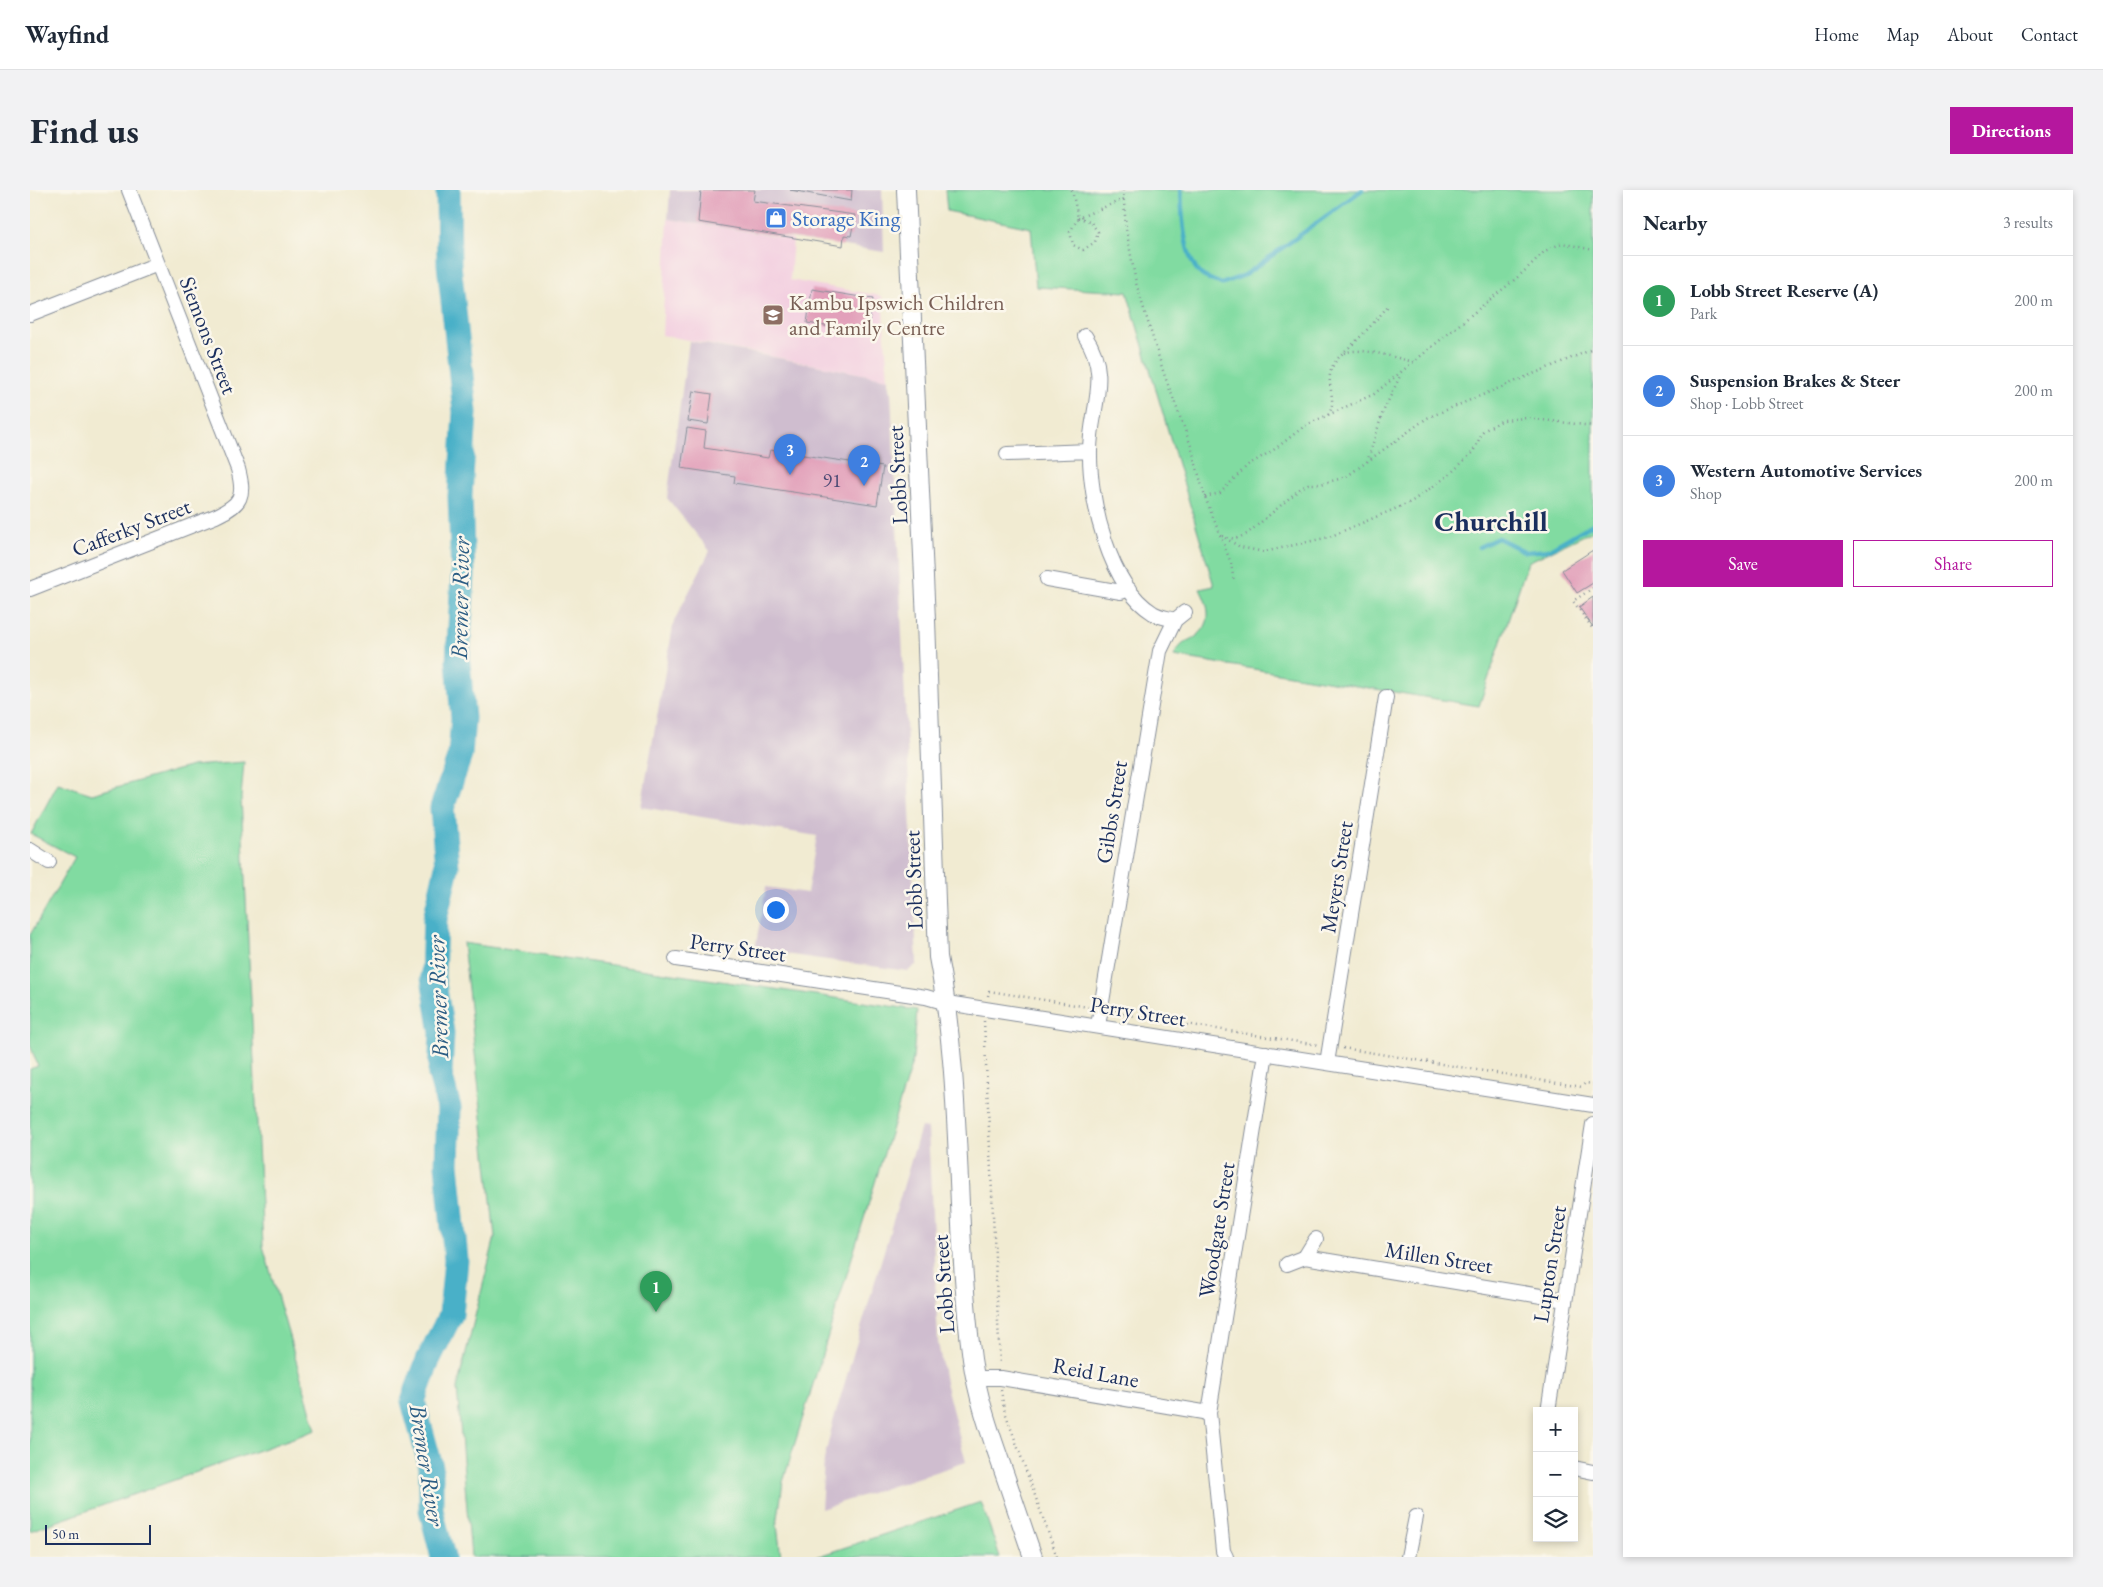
<!DOCTYPE html>
<meta charset="utf-8">
<style>
:root{--surface:#fff;--page:#f2f2f3;--text:#1f2937;--muted:#747a83;--line:#e0e1e3;--accent:#b5179e}
body{margin:0;font-family:"EB Garamond",serif;background:var(--page);color:var(--text)}
.controls{position:absolute;right:15px;bottom:15px;display:grid;overflow:hidden;border-radius:0px;box-shadow:0 2px 8px #0003}
.controls button{width:45px;height:45px;display:grid;place-items:center;padding:0;border:0;border-bottom:1px solid var(--line);background:var(--surface);color:var(--text);font:25px sans-serif}
.scale{position:absolute;left:15px;bottom:12px;width:106px;box-sizing:border-box;padding-left:5px;border:2px solid #1b2f5e;border-top:0;font-size:14px;line-height:18px;white-space:nowrap;color:#1b2f5e;-webkit-text-stroke:4px #fbf7ec;paint-order:stroke}
.you{position:absolute;left:745px;top:719px;width:18px;height:18px;margin:-12px;border:4px solid #fff;border-radius:50%;background:#1a73e8;box-shadow:0 0 0 8px #1a73e833}
.badge{display:grid;place-items:center;width:32px;height:32px;border-radius:50%;background:var(--accent);color:#fff;font-size:16px;font-weight:700}
.pin{position:absolute;translate:-50% -41px;filter:drop-shadow(0 1px 2px #0008)}
.pin::after{content:'';position:absolute;top:26px;width:18px;height:15px;background:inherit;clip-path:polygon(0 0,100% 0,50% 100%)}
.list{margin:0;padding:0;list-style:none}
h2{display:flex;justify-content:space-between;align-items:center;height:65px;margin:0;padding:0 20px;font-size:21px}
h2 small{font-size:16px;font-weight:400;color:var(--muted)}
.list li{display:grid;grid-template-columns:32px 1fr auto;gap:15px;align-items:center;box-sizing:border-box;height:90px;padding:0 20px;border-top:1px solid var(--line)}
.list b{display:block;font-size:19px;white-space:nowrap}
.list p{margin:0;font-size:16px;white-space:nowrap;color:var(--muted)}
.list em{font-size:16px;font-style:normal;color:var(--muted)}
.actions{display:flex;gap:10px;padding:15px 20px}
.actions a{flex:1;padding:11px 0;border:1px solid var(--accent);border-radius:0px;text-align:center;font-size:18px;color:var(--accent)}
.actions .main{background:var(--accent);color:#fff}
.icon{flex:none;width:28px;height:28px;fill:none;stroke:currentColor;stroke-width:2;stroke-linecap:round;stroke-linejoin:round}
.map{position:relative;flex:none;width:1563px;height:1367px;overflow:hidden;border-radius:0px}
header{display:flex;align-items:center;gap:30px;box-sizing:border-box;height:70px;padding:0 25px;background:var(--surface);border-bottom:1px solid var(--line)}
header strong{font-size:24px}
nav{display:flex;gap:28px;margin-inline-start:auto;font-size:18px}
.intro{display:flex;align-items:center;justify-content:space-between;box-sizing:border-box;height:120px;padding:0 30px}
h1{margin:0;font-size:35px}
.button{padding:12px 22px;border-radius:0px;background:var(--accent);color:#fff;font-size:18px;font-weight:700}
main{display:flex;gap:30px;padding:0 30px}
aside{flex:1;background:var(--surface);border-radius:0px;box-shadow:0 2px 8px #0003}
.map>svg:first-child{display:block}
.built{fill:#f3cfe0}
.industrial{fill:#cfbdcf}
.green{fill:#81dba1;stroke:#4e8580}
.lines{fill:none;stroke-linecap:round;stroke-linejoin:round}
.stream{stroke:#49b0c8;stroke-width:4.5}
.river{stroke:#49b0c8;stroke-width:25}
.building{fill:#e2a0ba}
.minor-casing{stroke:#868d98;stroke-width:16}
.major-casing{stroke:#868d98;stroke-width:20}
.path{stroke:#868d98;stroke-width:2.5;stroke-dasharray:1 4;stroke-linecap:butt}
.minor{stroke:#fff;stroke-width:14}
.major{stroke:#fff;stroke-width:18}
.labels{text-anchor:middle;stroke-width:5;stroke-linejoin:round;paint-order:stroke}
.number-label{font-size:20px;fill:#4d4b75}
.shop-label{font-size:22px;fill:#366cbe;stroke:#fbf7ec;text-anchor:start}
.education-label{font-size:22px;fill:#785e54;stroke:#fbf7ec;text-anchor:start}
.street-label{font-size:22px;fill:#1b2f5e;stroke:#fbf7ec}
.water-label{font-size:24px;font-style:italic;fill:#2b5c83;stroke:#fbf7ec}
.district-label{font-size:28px;font-weight:bold;fill:#1b2f5e;stroke:#fbf7ec}
</style>
<header>
<strong>Wayfind</strong>
<nav><a>Home</a><a>Map</a><a>About</a><a>Contact</a></nav>
</header>
<div class="intro"><h1>Find us</h1><a class="button">Directions</a></div>
<main>
<div class="map">
<svg width="1563" height="1367" viewBox="0 0 1563 1367">
<rect width="100%" height="100%" fill="#fbf7ec"/>
<filter id="ink" filterUnits="userSpaceOnUse"><feTurbulence type="fractalNoise" baseFrequency=".02" numOctaves="2"/><feDisplacementMap in="SourceGraphic" scale="10" xChannelSelector="R" yChannelSelector="G"/><feConvolveMatrix kernelMatrix="1 2 1 2 8 2 1 2 1" color-interpolation-filters="sRGB"/></filter>
<filter id="wash" filterUnits="userSpaceOnUse"><feTurbulence type="fractalNoise" baseFrequency=".0096" numOctaves="4" result="noise"/><feDisplacementMap in="SourceGraphic" scale="20" xChannelSelector="R" yChannelSelector="G"/><feGaussianBlur stdDeviation="1.12" result="paint"/><feColorMatrix in="noise" values="0 0 0 0 0 0 0 0 0 0 0 0 0 0 0 0 0 1.4 0 .05"/><feComposite in="paint" operator="in"/></filter>
<g filter="url(#wash)">
<rect width="100%" height="100%" fill="#f1ebd2"/>
<path class="built" d="M638,29L763,49L760,90L852,106L858,189L632,145Z"/>
<path class="industrial" d="M640,0H852L854,62L638,29Z
M659,151L858,189L861,202L887,774L878,781L725,760L736,697L777,703L787,646L611,617L644,431L680,361L637,308Z
M891,937L898,938L908,1152L915,1192L936,1272L791,1319L794,1270L803,1232Z"/>
<path class="green" d="M915,0H1563V341L1498,372L1449,516L1144,466C1153,448 1159,454 1170,443C1184,429 1177,413 1170,399L1184,396L1097,102L1006,97L1001,38L917,21Z
M214,572L211,607L233,1056L286,1240L0,1341V879L8,876L0,855V745L45,667L1,644L28,593L62,604L162,576Z
M433,753L887,820L883,869L753,1292L747,1335L751,1367H441L427,1198L465,1047Z
M951,1312L970,1367H785L789,1366Z"/>
<g class="lines">
<path class="stream" d="M1151,0C1152,23 1153,71 1173,86C1178,89 1186,91 1191,94L1215,85L1332,0
M1449,357L1468,348L1496,362L1518,360L1563,334"/>
<path class="river" d="M413,1367L401,1320V1277L383,1211L398,1170L421,1124L426,1070L417,974L419,918L410,884L412,843L403,787L405,729L417,677L412,618L430,565L433,528L428,472L433,385L430,306L435,222L419,74L418,0"/>
</g>
<g id="blocks">
<path class="building" d="M671,0H725L723,11L825,25L821,46L814,45L813,56L668,32Z
M760,0H822L821,11Z
M782,99L843,109L837,143L777,133Z
M663,201L682,204L678,234L658,231Z
M657,238L676,241L674,258L738,268L740,260L853,277L847,315L704,293L705,286L651,278Z
M1563,360V393L1547,403L1532,380Z
M1563,407V437L1549,417Z"/>
</g>
</g>
<g filter="url(#ink)">
<use href="#blocks" fill-opacity="0" stroke="#868d98" stroke-width="1"/>
<g class="lines">
<g class="minor-casing">
<path id="minor" d="M0,124L128,74
M1055,146C1082,186 1060,219 1060,261C1059,309 1079,396 1123,423C1129,427 1138,428 1145,430
M977,264L1060,261
M1017,389L1091,402L1099,399
M0,399L186,326C212,314 215,306 208,279L99,0
M0,660L19,672
M646,769L896,807L917,813L1563,915
M1068,836L1130,461L1145,430L1155,422
M1297,873L1356,507
M1275,1067L1535,1110
M1257,1074L1275,1067L1286,1049
M945,1188H971L1179,1223
M1518,1221L1563,934
M1544,1278L1563,1282
M1196,1367L1193,1361L1179,1223L1236,863
M1378,1367L1386,1327"/>
</g>
<g class="major-casing">
<path id="major" d="M876,0L896,430L908,767C934,900 924,1036 942,1169C947,1205 959,1240 971,1274C982,1305 992,1336 1003,1367"/>
</g>
<path class="path" d="M1042,0L1048,28
M1093,0L1096,38L1106,93L1134,184L1161,256L1175,307L1201,373L1204,392
M1048,28L1060,31L1068,42L1065,52L1053,60L1043,55L1040,42L1048,28L1094,9
M1314,163C1331,156 1365,168 1384,172
M1298,225C1308,211 1296,195 1301,180C1306,166 1320,158 1329,148C1339,138 1349,127 1358,116
M1337,272L1353,222L1371,184
M1175,307L1190,303L1218,275L1245,259L1276,235L1344,204L1489,86L1515,61L1532,53L1563,60
M1192,346L1205,349L1217,344L1270,299L1278,294H1291L1316,287L1397,228L1563,159
M1195,348L1210,357L1234,362L1299,347L1381,312L1419,285L1443,262L1453,241L1473,230L1496,228L1563,236
M1563,398L1543,411L1563,439
M958,806L959,801L1058,817
M1085,820L1086,823L1288,855
M954,831L970,1175
M1313,858L1552,897L1555,893L1563,894
M971,1200L974,1219L1027,1367"/>
<use href="#minor" class="minor"/>
<use href="#major" class="major"/>
</g>
</g>
<defs>
<g id="shop-square" transform="scale(1.125)"><rect x="-9" y="-9" width="18" height="18" rx="4" fill="#3f7fe0" stroke="#fbf7ec"/><path d="M-5-2.5h2.3a2.7 3.5 0 0 1 5.4 0H5L5.5 6h-11ZM-1.5-2.5h3a1.5 2.3 0 0 0-3 0Z" fill="#fff"/></g>
<g id="school-square" transform="scale(1.125)"><rect x="-9" y="-9" width="18" height="18" rx="4" fill="#8d6e63" stroke="#fbf7ec"/><path d="M0-5L7-2L0 1L-7-2ZM-4 1L0 2.5L4 1V4Q0 6-4 4Z" fill="#fff"/></g>
</defs>
<g fill-rule="evenodd">
<use href="#shop-square" x="746" y="28"/>
<use href="#school-square" x="743" y="125"/>
</g>
<g class="labels">
<g class="number-label">
<text x="802" y="297">91</text>
</g>
<g class="shop-label">
<text x="762" y="36">Storage King</text>
</g>
<g class="education-label">
<text x="759" y="120">Kambu Ipswich Children<tspan x="759" dy="25">and Family Centre</tspan></text>
</g>
<g class="street-label">
<text transform="translate(179 145) rotate(69)" y="8">Siemons Street</text>
<text transform="translate(867 285) rotate(-93)" y="8">Lobb Street</text>
<text transform="translate(101 337) rotate(-21)" y="8">Cafferky Street</text>
<text transform="translate(1081 622) rotate(-81)" y="8">Gibbs Street</text>
<text transform="translate(1306 687) rotate(-81)" y="8">Meyers Street</text>
<text transform="translate(883 690) rotate(-92)" y="8">Lobb Street</text>
<text transform="translate(708 757) rotate(8)" y="8">Perry Street</text>
<text transform="translate(1108 821) rotate(9)" y="8">Perry Street</text>
<text transform="translate(1186 1040) rotate(-81)" y="8">Woodgate Street</text>
<text transform="translate(1409 1067) rotate(9)" y="8">Millen Street</text>
<text transform="translate(1519 1074) rotate(-81)" y="8">Lupton Street</text>
<text transform="translate(913 1094) rotate(-94)" y="8">Lobb Street</text>
<text transform="translate(1066 1182) rotate(10)" y="8">Reid Lane</text>
</g>
<g class="water-label">
<text transform="translate(430 408) rotate(-89)" y="8">Bremer River</text>
<text transform="translate(408 807) rotate(-92)" y="8">Bremer River</text>
<text transform="translate(397 1275) rotate(81)" y="8">Bremer River</text>
</g>
<g class="district-label">
<text x="1461" y="341">Churchill</text>
</g>
</g>
</svg>
<div class="controls">
<button>+</button>
<button>−</button>
<button><svg class="icon" aria-label="layers" viewBox="0 0 24 24"><path d="M12 4l9 5-9 5-9-5zM3 14l9 5 9-5"/></svg></button>
</div>
<div class="scale">50 m</div>
<div class="you"></div>
<div class="pin badge" style="left:626px;top:1122px;background:#2e9e5b">1</div>
<div class="pin badge" style="left:834px;top:296px;background:#3f7fe0">2</div>
<div class="pin badge" style="left:760px;top:285px;background:#3f7fe0">3</div>
</div>
<aside>
<h2>Nearby<small>3 results</small></h2>
<ul class="list">
<li><span class="badge" style="background:#2e9e5b">1</span><div><b>Lobb Street Reserve (A)</b><p>Park</p></div><em>200 m</em></li>
<li><span class="badge" style="background:#3f7fe0">2</span><div><b>Suspension Brakes &amp; Steer</b><p>Shop · Lobb Street</p></div><em>200 m</em></li>
<li><span class="badge" style="background:#3f7fe0">3</span><div><b>Western Automotive Services</b><p>Shop</p></div><em>200 m</em></li>
</ul>
<div class="actions"><a class="main">Save</a><a>Share</a></div>
</aside>
</main>
